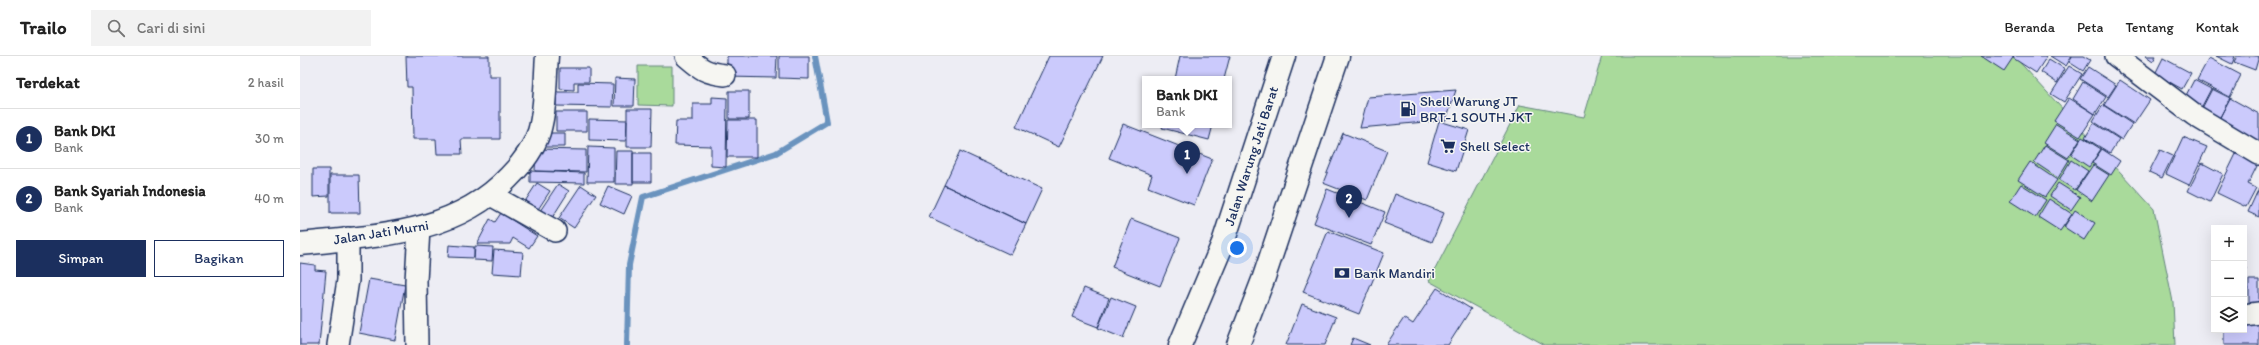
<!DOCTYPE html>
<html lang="id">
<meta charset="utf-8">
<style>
:root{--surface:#fff;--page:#f2f2f2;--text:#222;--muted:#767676;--line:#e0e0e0;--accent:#1b2f5e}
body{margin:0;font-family:Itim,sans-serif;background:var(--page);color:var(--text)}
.controls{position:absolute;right:12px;bottom:12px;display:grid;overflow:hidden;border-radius:0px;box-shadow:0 4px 16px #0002}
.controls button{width:36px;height:36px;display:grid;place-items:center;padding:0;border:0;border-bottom:1px solid var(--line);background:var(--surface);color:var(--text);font:20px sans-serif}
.you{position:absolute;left:937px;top:192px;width:14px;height:14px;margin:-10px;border:3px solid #fff;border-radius:50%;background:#1a73e8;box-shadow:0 0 0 6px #1a73e833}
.badge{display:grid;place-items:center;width:26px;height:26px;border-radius:50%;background:var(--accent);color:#fff;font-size:13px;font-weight:700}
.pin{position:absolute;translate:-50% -33px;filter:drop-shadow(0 1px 2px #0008)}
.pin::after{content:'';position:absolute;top:21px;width:14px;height:12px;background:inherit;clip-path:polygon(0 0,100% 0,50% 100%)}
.popup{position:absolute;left:842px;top:20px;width:90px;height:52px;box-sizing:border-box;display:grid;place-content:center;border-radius:0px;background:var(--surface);filter:drop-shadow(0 1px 3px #0005);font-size:13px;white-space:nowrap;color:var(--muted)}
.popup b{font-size:15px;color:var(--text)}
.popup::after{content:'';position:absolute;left:50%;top:100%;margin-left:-8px;border:8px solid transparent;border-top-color:var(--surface)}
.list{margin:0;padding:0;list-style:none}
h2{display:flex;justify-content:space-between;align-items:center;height:52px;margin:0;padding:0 16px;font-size:17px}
h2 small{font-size:13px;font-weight:400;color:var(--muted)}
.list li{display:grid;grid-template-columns:26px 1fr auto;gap:12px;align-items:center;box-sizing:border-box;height:60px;padding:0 16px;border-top:1px solid var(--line)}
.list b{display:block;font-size:15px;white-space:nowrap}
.list p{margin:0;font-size:13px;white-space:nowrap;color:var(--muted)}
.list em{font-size:13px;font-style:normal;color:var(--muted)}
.actions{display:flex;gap:8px;padding:12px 16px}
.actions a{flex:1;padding:9px 0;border:1px solid var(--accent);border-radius:0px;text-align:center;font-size:14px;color:var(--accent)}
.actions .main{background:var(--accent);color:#fff}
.icon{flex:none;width:22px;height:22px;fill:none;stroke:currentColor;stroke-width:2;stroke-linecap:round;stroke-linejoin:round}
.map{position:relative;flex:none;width:1959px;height:289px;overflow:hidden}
header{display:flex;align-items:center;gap:24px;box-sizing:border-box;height:56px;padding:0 20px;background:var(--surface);border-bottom:1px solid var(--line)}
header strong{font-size:19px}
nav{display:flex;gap:22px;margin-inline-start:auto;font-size:14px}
.search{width:280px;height:36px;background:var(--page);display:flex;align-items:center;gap:10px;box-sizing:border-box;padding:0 14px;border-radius:0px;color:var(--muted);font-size:15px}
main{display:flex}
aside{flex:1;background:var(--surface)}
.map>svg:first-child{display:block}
.green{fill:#a9da9b;stroke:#62847c}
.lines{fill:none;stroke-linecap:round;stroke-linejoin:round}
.stream{stroke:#6a93be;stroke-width:6}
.building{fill:#cbcafc;stroke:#1b2f5e}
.minor-casing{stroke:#1b2f5e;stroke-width:24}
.tertiary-casing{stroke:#1b2f5e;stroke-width:25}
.primary-casing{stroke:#1b2f5e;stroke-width:25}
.minor{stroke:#f6f6f2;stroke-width:21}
.tertiary{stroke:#f6f6f2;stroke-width:22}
.primary{stroke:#f6f6f2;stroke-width:22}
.labels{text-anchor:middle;stroke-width:3;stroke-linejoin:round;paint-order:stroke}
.poi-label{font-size:14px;fill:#1b2f5e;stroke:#f6f6f2;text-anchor:start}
.street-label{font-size:14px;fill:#1b2f5e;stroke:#f6f6f2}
</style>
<header>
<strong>Trailo</strong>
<div class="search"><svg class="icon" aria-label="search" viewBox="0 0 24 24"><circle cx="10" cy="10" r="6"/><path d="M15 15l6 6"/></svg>Cari di sini</div>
<nav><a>Beranda</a><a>Peta</a><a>Tentang</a><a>Kontak</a></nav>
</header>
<main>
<aside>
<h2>Terdekat<small>2 hasil</small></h2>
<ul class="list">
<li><span class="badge">1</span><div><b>Bank DKI</b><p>Bank</p></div><em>30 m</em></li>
<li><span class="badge">2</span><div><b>Bank Syariah Indonesia</b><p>Bank</p></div><em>40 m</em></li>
</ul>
<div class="actions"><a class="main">Simpan</a><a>Bagikan</a></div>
</aside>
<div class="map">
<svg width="1959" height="289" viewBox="0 0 1959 289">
<rect width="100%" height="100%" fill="#ededf4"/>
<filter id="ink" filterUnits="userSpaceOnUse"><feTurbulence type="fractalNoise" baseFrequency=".025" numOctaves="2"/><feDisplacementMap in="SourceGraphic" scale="8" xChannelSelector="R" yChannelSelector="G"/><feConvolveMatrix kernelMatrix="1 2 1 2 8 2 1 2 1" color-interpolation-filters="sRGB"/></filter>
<g filter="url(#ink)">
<path class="green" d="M1302,0H1714L1854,153L1873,246L1875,289H1245L1129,225L1220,49L1284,61Z
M338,10H372V50L338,49Z"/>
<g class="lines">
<path class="stream" d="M327,289L329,209L343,141L476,97L527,66L515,0"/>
</g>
<path class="building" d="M106,0H189V20H200V83H161L162,98H137L136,83H113L112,31H107Z
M427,0H477L476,22L427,21Z
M479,0H509V23L479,22Z
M749,0H803L759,91L716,71Z
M880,0H930L924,23H875Z
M1681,0H1714L1704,15Z
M1714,0H1747L1736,17L1713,2Z
M1750,0H1772L1766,10Z
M1772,0H1783L1790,4L1783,15L1769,6Z
M1846,0H1856L1853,5Z
M1916,0H1935L1932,8Z
M1937,0H1959L1955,14L1934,6Z
M1863,2L1891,17L1882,33L1855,18Z
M1909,2L1941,19L1930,41L1897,24Z
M1749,3L1765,13L1757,27L1741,16Z
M1769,10L1782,18L1764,46L1751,38Z
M1788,11L1816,29L1808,41L1780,23Z
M260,12H289V26H274V34L260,33Z
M315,22L335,23L334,50H314Z
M1820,24L1850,44L1834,68L1804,49Z
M1894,24L1911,33L1900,54L1883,45Z
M1783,26L1806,41L1795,58L1773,43Z
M278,27L313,28L312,51L256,50V36H278Z
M1912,33L1930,42L1917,67L1899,58Z
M1156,34L1146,64L1060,72L1068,41Z
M429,35H449V63H429Z
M412,41L427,42L426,111L411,110V90L375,89L376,65H393V48H412Z
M1769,42L1795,58L1780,81L1754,65Z
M1930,42L1959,58V89L1917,67Z
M1803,49L1832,68L1822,84L1793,65Z
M327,53H352L351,91H327Z
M256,56H287V75H256Z
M289,63L327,64L326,85L289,84Z
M428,64H457V101H427Z
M1139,65L1169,74L1156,115L1127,106Z
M1794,67L1819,83L1810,97L1785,82Z
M823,68L912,103L894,149L848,131L852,119L809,102Z
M1756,68L1780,83L1768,102L1744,87Z
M863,69H913L909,84L862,72Z
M243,77H265V91H243Z
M1043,77L1087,95L1067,144L1023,127Z
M1782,81L1801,93L1789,111L1771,99Z
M1883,81L1907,91L1889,129L1866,118Z
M1745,89L1769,104L1758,122L1734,106Z
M288,91L314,92V126H287Z
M236,93L286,94V116L235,115Z
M1802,93L1820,105L1811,119L1792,107Z
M1860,94L1873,100L1862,122L1849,116Z
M316,95H333V128H315Z
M660,95L742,133L726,168L644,129Z
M333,97H351V126H333Z
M1936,98L1958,108L1948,128L1956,132L1946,151L1917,137Z
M1771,104L1788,115L1775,134L1759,124Z
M1730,106L1757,124L1745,141L1718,124Z
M1902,107L1923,118L1910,146L1888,135Z
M1793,109L1809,119L1792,145L1776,134Z
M13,113H29V140L13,141Z
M230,115L284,117V127L230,126Z
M30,119H59L60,157H30Z
M237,127L250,135L235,158L222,150Z
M1758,127L1780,141L1771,154L1750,140Z
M258,128L269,135L250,165L238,158Z
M1721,128L1746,144L1735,161L1710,145Z
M281,129L296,139L274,172L259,162Z
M644,129L726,168L711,199L629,161Z
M308,130L332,140L324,158L300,147Z
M1959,132V161L1948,156Z
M1027,133L1085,156L1071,189L1014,167Z
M1095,138L1144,157L1132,186L1084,167Z
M1749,143L1772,158L1760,175L1738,161Z
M1775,154L1795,167L1784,184L1764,171Z
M201,157L237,180L229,192L213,182L210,188H177L190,163L195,166Z
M831,163L880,182L860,230L812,211Z
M1028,175L1084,197L1059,258L1003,236Z
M149,189L174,191V202L148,201Z
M175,190L193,191L192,205L174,204Z
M194,194L223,196L221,219L192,217Z
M0,207L15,209V214L26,215L19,289H0Z
M1944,212H1946L1945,232L1944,231Z
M69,223L105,229L95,284L59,277Z
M1949,224H1959V254H1949Z
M784,232L809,242L798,271L772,261Z
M1137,232L1171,253L1148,289H1086L1104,262L1113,268Z
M811,241L836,251L823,282L798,272Z
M1002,248L1036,261L1025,289H986Z
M1944,265L1959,266V289H1924V274H1944Z
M1053,282L1070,289H1050Z"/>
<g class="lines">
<g class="minor-casing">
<path id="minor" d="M386,0C401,13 405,17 425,19
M1816,0L1894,59L1959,98
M191,139L255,175
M1944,259L1959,257
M38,289L48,224V182
M117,289L116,225L119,173"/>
</g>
<g class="tertiary-casing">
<path id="tertiary" d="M0,188C74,180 155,179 209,121C222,108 233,94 239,76C246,52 245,25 247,0"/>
</g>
<g class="primary-casing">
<path id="primary" d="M880,289L923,187L984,0
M938,289L963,224L1038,0"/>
</g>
<use href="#minor" class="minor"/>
<use href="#tertiary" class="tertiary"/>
<use href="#primary" class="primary"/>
</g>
</g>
<defs>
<g id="fuel-bare" transform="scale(1.2)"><path d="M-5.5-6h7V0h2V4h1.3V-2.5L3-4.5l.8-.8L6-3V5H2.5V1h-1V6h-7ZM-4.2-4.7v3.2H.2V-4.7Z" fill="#1b2f5e" stroke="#f6f6f2" stroke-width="2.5" paint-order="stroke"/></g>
<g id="supermarket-bare" transform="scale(1.2)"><path d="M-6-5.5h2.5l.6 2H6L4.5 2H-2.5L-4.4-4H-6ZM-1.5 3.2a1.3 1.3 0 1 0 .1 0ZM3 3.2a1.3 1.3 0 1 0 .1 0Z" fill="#1b2f5e" stroke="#f6f6f2" stroke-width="2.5" paint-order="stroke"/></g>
<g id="bank-bare" transform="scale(1.2)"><path d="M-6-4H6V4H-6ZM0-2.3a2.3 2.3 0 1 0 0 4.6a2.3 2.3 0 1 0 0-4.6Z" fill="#1b2f5e" stroke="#f6f6f2" stroke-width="2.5" paint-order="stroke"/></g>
</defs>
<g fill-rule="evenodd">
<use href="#fuel-bare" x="1108" y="53"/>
<use href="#supermarket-bare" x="1148" y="90"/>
<use href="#bank-bare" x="1042" y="217"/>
</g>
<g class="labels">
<g class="poi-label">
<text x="1120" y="50">Shell Warung JT<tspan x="1120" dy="16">BRT-1 SOUTH JKT</tspan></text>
<text x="1160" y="95">Shell Select</text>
<text x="1054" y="222">Bank Mandiri</text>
</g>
<g class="street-label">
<text transform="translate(951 100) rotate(-72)" y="5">Jalan Warung Jati Barat</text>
<text transform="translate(81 176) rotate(-9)" y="5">Jalan Jati Murni</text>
</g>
</g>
</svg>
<div class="controls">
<button>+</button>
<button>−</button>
<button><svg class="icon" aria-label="layers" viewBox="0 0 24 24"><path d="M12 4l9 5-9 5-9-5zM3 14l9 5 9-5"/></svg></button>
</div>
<div class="you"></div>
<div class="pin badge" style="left:887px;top:118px">1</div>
<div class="popup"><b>Bank DKI</b>Bank</div>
<div class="pin badge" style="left:1049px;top:162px">2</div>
</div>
</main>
